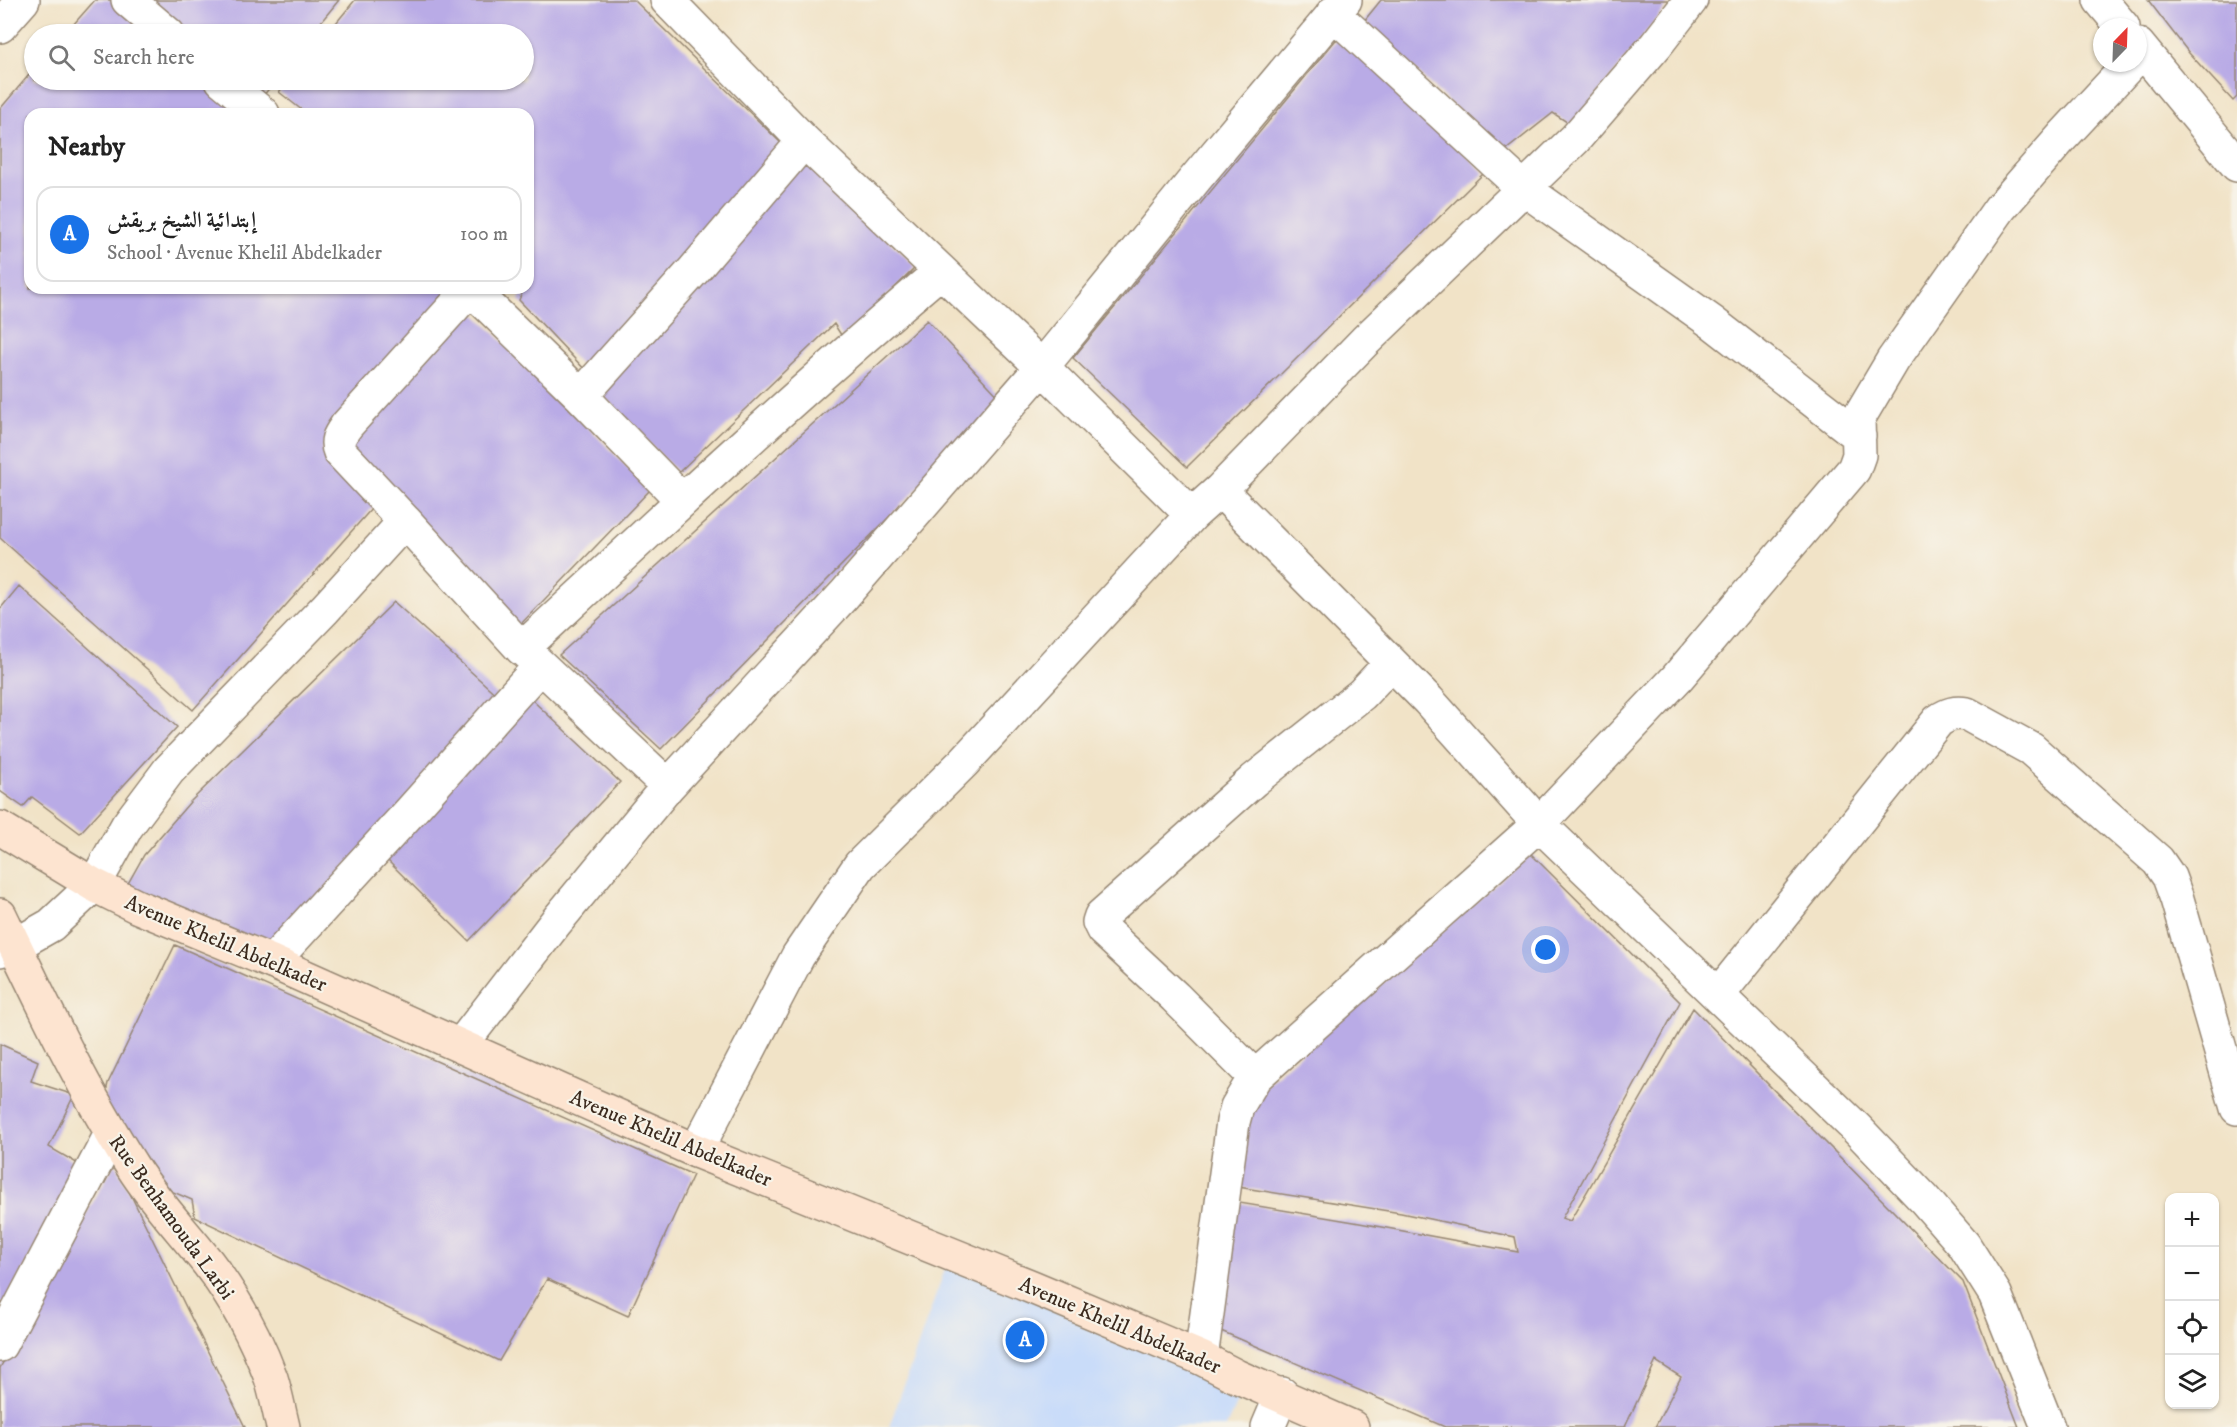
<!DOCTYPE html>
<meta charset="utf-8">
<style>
:root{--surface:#fff;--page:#f6f6f6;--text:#222;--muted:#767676;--line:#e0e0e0;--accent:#1a73e8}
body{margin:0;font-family:"IM FELL DW Pica",Amiri,serif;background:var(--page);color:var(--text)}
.controls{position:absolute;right:18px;bottom:18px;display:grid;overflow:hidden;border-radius:12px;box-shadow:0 2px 4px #0004}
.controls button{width:54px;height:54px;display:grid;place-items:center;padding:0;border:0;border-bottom:2px solid var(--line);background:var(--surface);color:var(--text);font:30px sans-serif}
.compass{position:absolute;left:2093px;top:18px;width:54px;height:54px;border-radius:50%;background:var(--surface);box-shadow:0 2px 4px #0004;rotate:23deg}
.you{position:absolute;left:1546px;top:950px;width:21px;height:21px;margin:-15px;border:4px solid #fff;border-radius:50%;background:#1a73e8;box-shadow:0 0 0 9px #1a73e833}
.badge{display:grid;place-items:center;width:39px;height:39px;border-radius:50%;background:var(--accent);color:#fff;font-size:20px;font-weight:700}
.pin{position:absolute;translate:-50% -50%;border:3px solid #fff;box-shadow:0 2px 6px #0006}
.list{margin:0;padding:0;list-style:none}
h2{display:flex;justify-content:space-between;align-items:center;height:78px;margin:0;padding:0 24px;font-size:26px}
h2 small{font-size:20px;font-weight:400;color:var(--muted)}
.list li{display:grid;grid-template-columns:39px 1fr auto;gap:18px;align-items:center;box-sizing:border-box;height:96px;margin:0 12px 12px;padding:0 12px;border:2px solid var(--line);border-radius:18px}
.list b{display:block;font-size:22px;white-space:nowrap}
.list p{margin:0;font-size:20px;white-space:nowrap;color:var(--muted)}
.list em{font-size:20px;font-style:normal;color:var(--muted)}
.icon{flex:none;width:33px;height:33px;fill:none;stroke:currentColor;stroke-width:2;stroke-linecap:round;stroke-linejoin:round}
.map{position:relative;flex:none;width:2237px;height:1427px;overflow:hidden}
.search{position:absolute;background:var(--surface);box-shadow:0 2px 4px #0004;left:24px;top:24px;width:510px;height:66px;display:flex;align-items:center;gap:15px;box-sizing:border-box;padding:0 21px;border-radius:33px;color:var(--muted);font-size:22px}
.panel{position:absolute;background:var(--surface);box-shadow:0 2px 4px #0004;left:24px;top:108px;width:510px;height:186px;border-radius:18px}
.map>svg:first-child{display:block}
.built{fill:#c9dcf9}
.building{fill:#b9abe6}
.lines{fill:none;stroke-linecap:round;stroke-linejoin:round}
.street-casing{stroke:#968672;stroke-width:36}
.secondary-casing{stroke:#968672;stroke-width:36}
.street{stroke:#fff;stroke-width:33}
.secondary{stroke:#fde4d0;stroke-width:33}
.labels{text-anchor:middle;stroke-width:4.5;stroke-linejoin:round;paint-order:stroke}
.street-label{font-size:21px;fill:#3b2a1e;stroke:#f7f3e8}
</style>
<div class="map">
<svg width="2237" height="1427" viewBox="0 0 2237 1427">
<rect width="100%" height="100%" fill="#f7f3e8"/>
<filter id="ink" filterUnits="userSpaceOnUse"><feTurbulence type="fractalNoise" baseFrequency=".0167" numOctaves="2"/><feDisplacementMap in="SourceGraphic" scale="12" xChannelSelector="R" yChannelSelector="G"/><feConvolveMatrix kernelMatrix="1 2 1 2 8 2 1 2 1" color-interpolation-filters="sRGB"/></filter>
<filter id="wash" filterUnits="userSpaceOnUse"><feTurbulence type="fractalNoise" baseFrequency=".008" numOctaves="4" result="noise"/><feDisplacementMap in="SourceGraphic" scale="24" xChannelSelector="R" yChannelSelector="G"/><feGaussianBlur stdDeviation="1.35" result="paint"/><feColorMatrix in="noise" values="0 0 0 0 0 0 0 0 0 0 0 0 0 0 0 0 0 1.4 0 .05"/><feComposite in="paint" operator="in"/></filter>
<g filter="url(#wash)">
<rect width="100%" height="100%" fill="#f1e3c7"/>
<path class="built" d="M949,1258L1242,1391L1226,1427H889Z"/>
<g id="blocks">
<path class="building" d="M95,0H113L152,34H65Z
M144,0H339L311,34H187Z
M355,0H634L783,145L590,375L519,300L522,293L517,288H528V114H307L279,92L289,80H524V34H327Z
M1381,0H1671L1573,126L1553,113L1502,153L1364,21Z
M2148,0H2237V97L2233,101L2189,53Z
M1344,30L1484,173L1187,467L1073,358Z
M34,69V80H203L242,114H30V288H454L460,293L322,449L381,498L193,710L0,538V109Z
M243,80H276L263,96Z
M801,158L916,267L843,338L834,324L678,473L598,391Z
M465,304L650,490L517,628L343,443Z
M927,320L1003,401L661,749L559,655Z
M19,586L177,727L80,833L32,797L23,807L0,791V609Z
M394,602L500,698L269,951L125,889L144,855L190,802Z
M531,699L620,782L469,941L384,857Z
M1531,854L1680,1002L1562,1218L1570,1221L1693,1008L1963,1282L2019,1427H1655L1681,1377L1656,1361L1625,1427H1445L1214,1328L1234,1202L1354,1222L1518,1252L1515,1237L1401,1213L1232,1186L1242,1105Z
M175,945L693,1175L628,1316L547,1279L499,1361L195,1217L192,1200L150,1182L104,1101L108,1083Z
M0,1044L38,1061L31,1081L74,1095L49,1147L82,1166L4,1304L0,1302Z
M115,1163L245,1427H0V1368Z"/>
</g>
</g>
<g filter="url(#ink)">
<use href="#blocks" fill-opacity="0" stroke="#968672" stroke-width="1.5"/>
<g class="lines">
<g class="street-casing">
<path id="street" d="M128,0L168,34
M667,0L804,141L1042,367L1192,515
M2100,0L2123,27
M1333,13L1523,188L1713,323L1859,436
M0,26L23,0
M2138,45L2237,165
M222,80L263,114
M470,288L581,396L682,500
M581,396L694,270L804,141
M1220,490L1428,700L1539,824L1856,1128L1924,1199L1964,1245L1995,1294L2048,1427
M405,521L340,452C335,440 340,435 347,425L471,288
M526,652L668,786
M0,950L14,946L51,925L94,885L127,826L169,770L325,609L405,521L522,649C660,521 797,393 941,271
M272,962L409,813L540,666
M1718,995L1938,721C1948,714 1955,712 1967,714L2031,749L2158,861L2169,877L2177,899L2237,1108
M461,1045L556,922L668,786L844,595L1042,367L1196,178L1345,0
M1255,1077L1175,997L1103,930L1099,922L1101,916L1254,780L1362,694L1391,663
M696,1151L798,956L860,865L963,763L1192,515L1220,490L1365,341L1575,139L1656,45L1691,0
M0,1345L111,1134
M1201,1358L1233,1122L1237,1107L1255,1077L1539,824L1677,678L1854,469L1859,455L1858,419L1893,360L2000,208L2063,136L2131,63
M1268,1427L1282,1394"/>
</g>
<g class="secondary-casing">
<path id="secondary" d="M0,828L94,885L136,906L272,962L696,1151L1032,1287L1201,1358L1236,1376L1352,1427
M0,915C41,1000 81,1086 132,1166C154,1201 182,1230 208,1263C234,1297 256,1338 271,1378C276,1394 279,1411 283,1427"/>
</g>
<use href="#street" class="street"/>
<use href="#secondary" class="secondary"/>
</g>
</g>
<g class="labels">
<g class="street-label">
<text transform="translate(226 943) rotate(23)" y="7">Avenue Khelil Abdelkader</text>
<text transform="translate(671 1138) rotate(23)" y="7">Avenue Khelil Abdelkader</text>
<text transform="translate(172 1217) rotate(54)" y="7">Rue Benhamouda Larbi</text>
<text transform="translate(1120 1325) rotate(23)" y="7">Avenue Khelil Abdelkader</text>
</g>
</g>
</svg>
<div class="controls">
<button>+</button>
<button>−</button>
<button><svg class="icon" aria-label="locate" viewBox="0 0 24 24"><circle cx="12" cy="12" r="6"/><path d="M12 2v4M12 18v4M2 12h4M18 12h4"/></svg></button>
<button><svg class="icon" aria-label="layers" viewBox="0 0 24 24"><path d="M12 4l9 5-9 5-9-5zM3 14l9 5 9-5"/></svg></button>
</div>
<svg class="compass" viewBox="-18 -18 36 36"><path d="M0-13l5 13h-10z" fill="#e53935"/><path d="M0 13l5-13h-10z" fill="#767676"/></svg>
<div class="you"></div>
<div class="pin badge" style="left:1025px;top:1340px">A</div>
<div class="search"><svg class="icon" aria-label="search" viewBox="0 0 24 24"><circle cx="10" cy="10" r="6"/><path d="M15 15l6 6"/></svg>Search here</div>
<section class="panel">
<h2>Nearby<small></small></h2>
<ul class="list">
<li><span class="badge">A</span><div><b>إبتدائية الشيخ بريقش</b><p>School · Avenue Khelil Abdelkader</p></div><em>100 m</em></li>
</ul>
</section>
</div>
